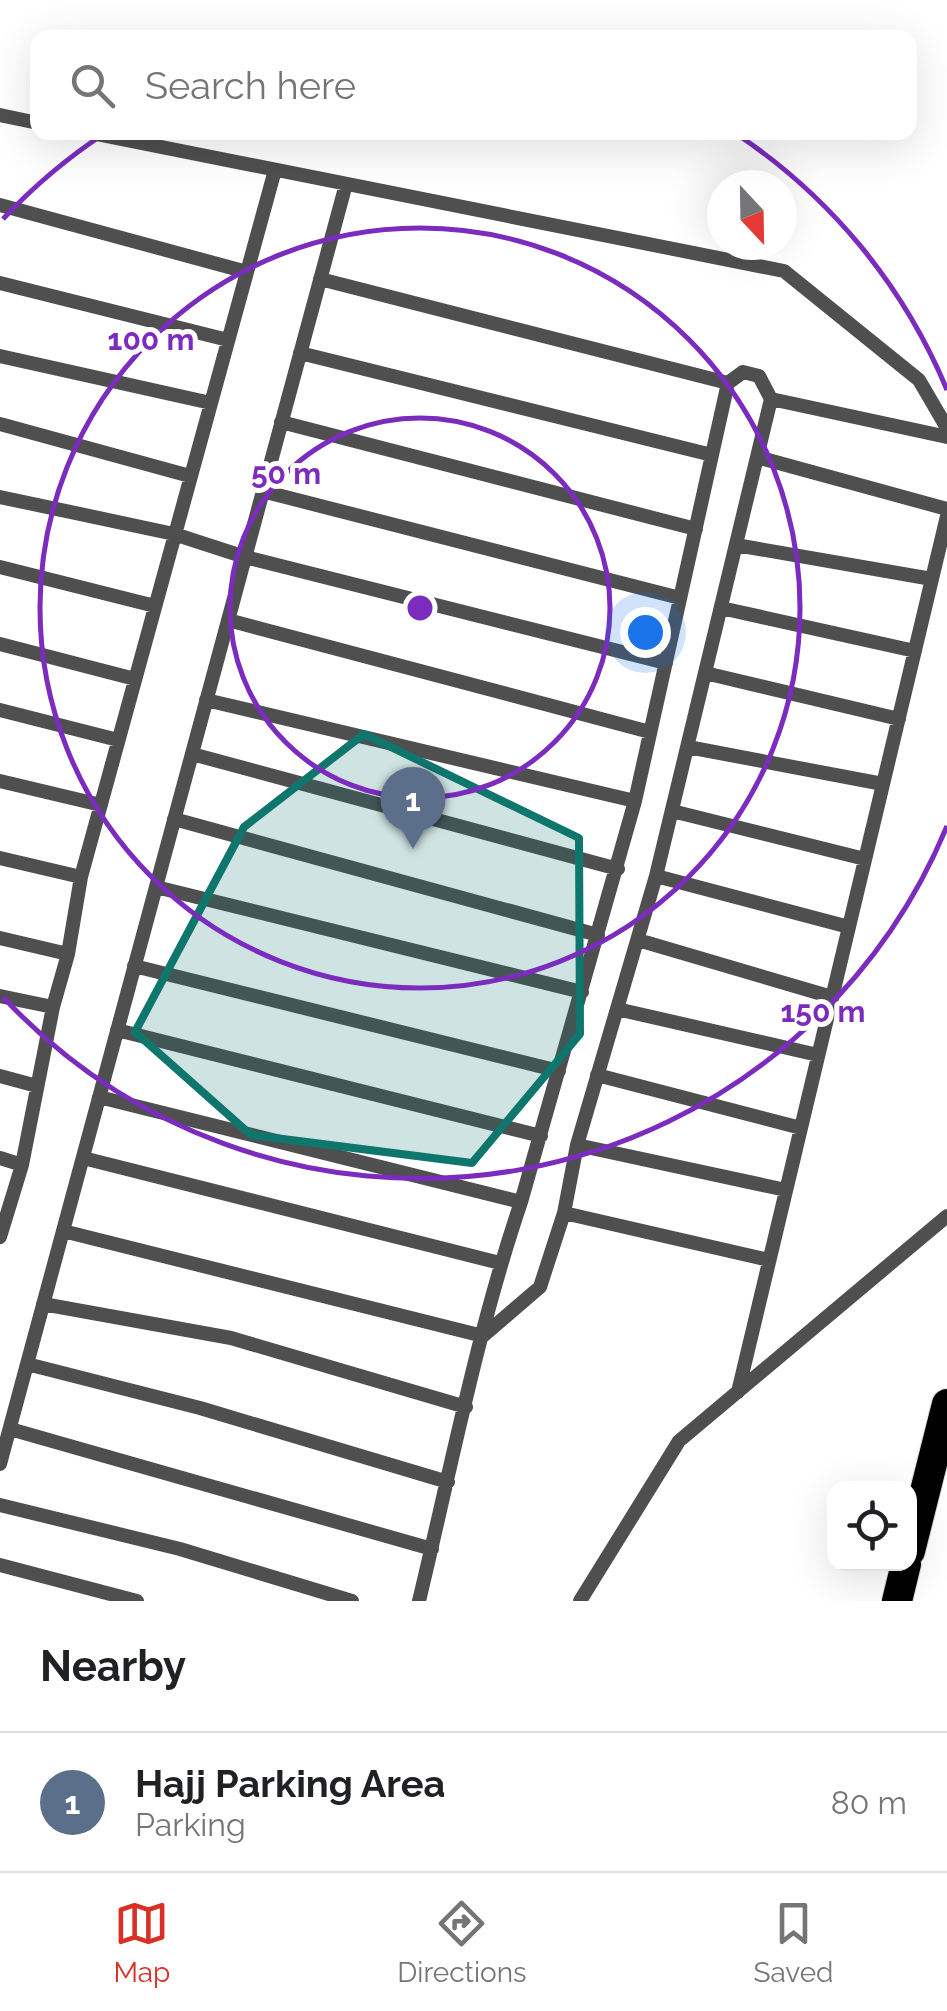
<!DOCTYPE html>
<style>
:root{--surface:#fff;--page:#f2f2f2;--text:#202124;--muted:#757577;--line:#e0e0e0;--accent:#d93025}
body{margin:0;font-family:Raleway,sans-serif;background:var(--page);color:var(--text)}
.controls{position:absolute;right:30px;bottom:30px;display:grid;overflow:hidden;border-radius:20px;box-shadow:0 10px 40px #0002}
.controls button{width:90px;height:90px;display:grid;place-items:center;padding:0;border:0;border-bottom:2px solid var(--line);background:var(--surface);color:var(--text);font:50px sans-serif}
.compass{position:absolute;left:707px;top:170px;width:90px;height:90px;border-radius:50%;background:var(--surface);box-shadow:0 10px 40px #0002;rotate:158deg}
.you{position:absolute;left:645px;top:632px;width:35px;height:35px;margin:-25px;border:8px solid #fff;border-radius:50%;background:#1a73e8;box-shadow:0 0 0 15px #1a73e833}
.badge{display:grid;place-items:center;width:65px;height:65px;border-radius:50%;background:var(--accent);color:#fff;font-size:32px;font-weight:700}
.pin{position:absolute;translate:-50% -82px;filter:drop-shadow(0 2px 5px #0008)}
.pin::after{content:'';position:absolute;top:52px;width:35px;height:30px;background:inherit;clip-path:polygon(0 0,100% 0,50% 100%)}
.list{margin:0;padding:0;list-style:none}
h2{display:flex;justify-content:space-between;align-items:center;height:130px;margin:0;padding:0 40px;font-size:42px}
h2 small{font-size:32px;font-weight:400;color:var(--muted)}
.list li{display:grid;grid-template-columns:65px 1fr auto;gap:30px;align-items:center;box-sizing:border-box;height:140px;padding:0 40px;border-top:2px solid var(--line)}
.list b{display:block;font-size:38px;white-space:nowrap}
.list p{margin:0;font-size:32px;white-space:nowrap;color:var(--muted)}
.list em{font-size:32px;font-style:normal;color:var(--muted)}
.icon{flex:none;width:55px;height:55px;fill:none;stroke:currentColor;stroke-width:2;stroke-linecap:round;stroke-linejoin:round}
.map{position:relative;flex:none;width:947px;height:1601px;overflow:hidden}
.search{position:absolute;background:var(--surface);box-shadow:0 10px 40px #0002;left:30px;right:30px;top:30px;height:110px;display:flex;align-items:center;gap:25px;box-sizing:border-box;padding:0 35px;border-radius:20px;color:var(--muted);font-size:38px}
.sheet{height:270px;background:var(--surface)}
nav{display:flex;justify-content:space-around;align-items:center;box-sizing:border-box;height:140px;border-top:2px solid var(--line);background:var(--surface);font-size:28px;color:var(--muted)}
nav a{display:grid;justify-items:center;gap:5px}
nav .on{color:var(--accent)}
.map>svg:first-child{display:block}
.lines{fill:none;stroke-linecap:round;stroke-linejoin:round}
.highway-casing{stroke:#dbdbdb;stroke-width:32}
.lane{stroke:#4f4f4f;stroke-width:14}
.highway{stroke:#000;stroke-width:30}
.marked{fill:#0f766e;fill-opacity:0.2;stroke:#0f766e;stroke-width:8;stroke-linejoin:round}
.ring{fill:none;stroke:#7b2cbf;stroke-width:5}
.centre{fill:#7b2cbf;stroke:#fff;stroke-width:5}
.ring-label{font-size:30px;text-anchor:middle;font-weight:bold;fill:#7b2cbf;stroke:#fff;stroke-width:10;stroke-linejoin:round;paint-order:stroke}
</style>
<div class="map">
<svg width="947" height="1601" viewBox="0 0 947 1601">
<rect width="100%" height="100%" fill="#fff"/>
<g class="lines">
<g class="highway-casing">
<path id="highway" d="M910,1551L947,1404
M897,1601L906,1564"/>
</g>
<path class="lane" d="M0,115L38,123
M86,132L784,271L919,380L947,428
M0,205L247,272
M320,279L728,383
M0,283L228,340
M300,353L712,455
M0,356L211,403
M771,399L947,437
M281,422L696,529
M0,424L190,476
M757,457L947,509
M262,491L680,598
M0,497L174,534L245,557L666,663
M736,545L932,579
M0,567L155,606
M721,608L915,651
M228,620L650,732
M0,644L135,679
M705,673L899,719
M206,700L635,801
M0,710L118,740
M688,747L883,784
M192,754L618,869
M0,781L101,805
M672,811L865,859
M174,819L598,935
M0,858L81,877
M656,876L849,927
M156,887L582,992
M0,938L68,954
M638,940L832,997
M134,966L559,1071
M0,996L53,1007
M617,1009L818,1055
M117,1030L541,1136
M597,1075L801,1128
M0,1076L37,1086
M99,1097L521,1202
M577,1145L786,1190
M0,1158L22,1165
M83,1158L500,1263
M564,1213L769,1260
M63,1231L483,1336L540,1287L564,1213L577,1145L656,876L771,399L759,376L743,372L728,383L635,801L521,1202C477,1332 451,1468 419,1601
M0,1237L22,1165L53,1007L68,954L81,877L275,170
M43,1304L231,1338L466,1407
M27,1364L200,1408L448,1482
M738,1392L947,516
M10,1429L432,1549
M0,1464L346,184
M0,1505L180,1549L352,1601
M0,1565L137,1601
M580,1601L679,1441L947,1216"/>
<use href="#highway" class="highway"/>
</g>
<path class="marked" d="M364,734L579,838L580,1034L472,1163L251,1135L135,1032L244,827Z"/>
<g class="ring">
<circle cx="420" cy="608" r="190"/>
<circle cx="420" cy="608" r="380"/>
<path d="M947 826A570 570 0 0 1 3 997M3 219A570 570 0 0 1 105 133M735 133A570 570 0 0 1 947 390"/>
</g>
<circle cx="420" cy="608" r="15" class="centre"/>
<g class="ring-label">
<text x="151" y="350">100 m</text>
<text x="286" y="484">50 m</text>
<text x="823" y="1022">150 m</text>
</g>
</svg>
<div class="controls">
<button><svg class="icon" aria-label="locate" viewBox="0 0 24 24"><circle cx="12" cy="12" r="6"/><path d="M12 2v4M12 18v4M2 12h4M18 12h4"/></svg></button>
</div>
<svg class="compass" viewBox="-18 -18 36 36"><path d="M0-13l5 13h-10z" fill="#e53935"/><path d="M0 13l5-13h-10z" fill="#757577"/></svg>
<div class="you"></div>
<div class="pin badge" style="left:413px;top:849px;background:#5c6f8a">1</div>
<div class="search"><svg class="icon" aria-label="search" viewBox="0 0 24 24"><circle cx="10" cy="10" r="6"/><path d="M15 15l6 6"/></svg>Search here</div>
</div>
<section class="sheet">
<h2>Nearby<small></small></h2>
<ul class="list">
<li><span class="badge" style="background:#5c6f8a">1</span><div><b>Hajj Parking Area</b><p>Parking</p></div><em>80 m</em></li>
</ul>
</section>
<nav>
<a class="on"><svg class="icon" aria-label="map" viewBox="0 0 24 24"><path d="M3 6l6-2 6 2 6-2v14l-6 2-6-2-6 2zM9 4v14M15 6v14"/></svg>Map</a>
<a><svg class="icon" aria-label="directions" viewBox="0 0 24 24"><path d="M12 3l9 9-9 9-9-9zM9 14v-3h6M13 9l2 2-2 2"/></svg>Directions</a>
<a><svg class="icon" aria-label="saved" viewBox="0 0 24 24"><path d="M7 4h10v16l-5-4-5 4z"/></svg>Saved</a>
</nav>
